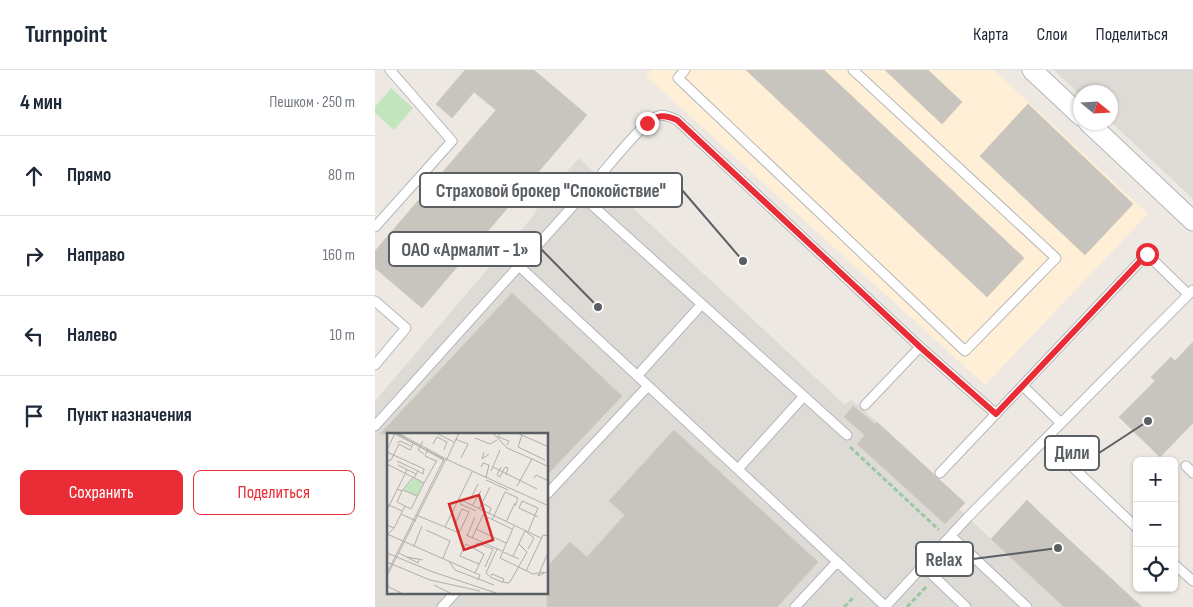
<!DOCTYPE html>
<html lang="ru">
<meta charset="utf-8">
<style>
:root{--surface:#fff;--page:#f2f2f3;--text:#1f2937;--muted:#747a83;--line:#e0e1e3;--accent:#e92c36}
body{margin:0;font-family:"Sofia Sans Condensed",sans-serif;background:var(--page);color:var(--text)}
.controls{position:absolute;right:15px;bottom:15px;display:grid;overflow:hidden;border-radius:8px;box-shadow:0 1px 4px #0004}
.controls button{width:45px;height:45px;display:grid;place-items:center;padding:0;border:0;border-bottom:1px solid var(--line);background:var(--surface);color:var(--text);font:25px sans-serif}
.compass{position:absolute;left:698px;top:15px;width:45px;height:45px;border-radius:50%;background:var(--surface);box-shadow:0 1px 4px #0004;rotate:108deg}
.stop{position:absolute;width:15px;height:15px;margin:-11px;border:4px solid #e92c36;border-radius:50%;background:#fff}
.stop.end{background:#e92c36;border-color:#fff;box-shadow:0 1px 5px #0008}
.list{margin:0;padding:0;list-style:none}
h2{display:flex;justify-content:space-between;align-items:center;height:65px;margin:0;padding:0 20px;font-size:21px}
h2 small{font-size:16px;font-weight:400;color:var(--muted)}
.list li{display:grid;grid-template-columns:32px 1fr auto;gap:15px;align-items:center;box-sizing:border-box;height:80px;padding:0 20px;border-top:1px solid var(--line)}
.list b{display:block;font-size:19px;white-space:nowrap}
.list em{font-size:16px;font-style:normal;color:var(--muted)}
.actions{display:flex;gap:10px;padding:15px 20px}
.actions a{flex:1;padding:11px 0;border:1px solid var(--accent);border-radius:8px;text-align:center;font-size:18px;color:var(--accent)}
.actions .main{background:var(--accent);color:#fff}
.icon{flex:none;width:28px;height:28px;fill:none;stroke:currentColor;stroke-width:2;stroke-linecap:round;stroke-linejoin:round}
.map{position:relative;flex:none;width:818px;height:537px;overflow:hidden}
header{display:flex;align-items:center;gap:30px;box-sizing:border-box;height:70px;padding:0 25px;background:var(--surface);border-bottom:1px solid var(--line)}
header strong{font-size:24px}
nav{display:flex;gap:28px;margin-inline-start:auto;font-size:18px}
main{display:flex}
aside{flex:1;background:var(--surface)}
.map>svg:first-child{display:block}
.commercial{fill:#feefd6}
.industrial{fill:#dedbd6;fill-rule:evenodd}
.grass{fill:#c3e5be}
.building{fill:#c8c4be;stroke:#d2cac0}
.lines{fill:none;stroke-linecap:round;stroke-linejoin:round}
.service-casing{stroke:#b3b6b9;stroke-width:11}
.minor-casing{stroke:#b3b6b9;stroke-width:21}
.path{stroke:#98c9a0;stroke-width:3;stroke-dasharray:5 2.5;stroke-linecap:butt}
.service{stroke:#fff;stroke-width:9}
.minor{stroke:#fff;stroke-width:19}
.route{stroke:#e92c36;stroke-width:6}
.inset-road{fill:none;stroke:#aeaeab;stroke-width:1}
.view{fill:#d62828;fill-opacity:0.15;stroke:#d62828;stroke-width:2.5}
.inset-edge{fill:none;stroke:#5a5f63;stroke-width:2.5}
.leader{fill:none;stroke:#5a5f63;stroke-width:2}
.callout-dot{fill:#5a5f63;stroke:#fff;stroke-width:2}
.callout{fill:#fff;stroke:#5a5f63;stroke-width:2}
.callout-label{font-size:19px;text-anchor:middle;font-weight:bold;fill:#5a5f63}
</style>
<header>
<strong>Turnpoint</strong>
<nav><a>Карта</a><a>Слои</a><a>Поделиться</a></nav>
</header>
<main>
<aside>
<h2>4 мин<small>Пешком · 250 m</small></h2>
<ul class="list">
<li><svg class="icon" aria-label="ahead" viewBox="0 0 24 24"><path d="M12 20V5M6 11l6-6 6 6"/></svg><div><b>Прямо</b></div><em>80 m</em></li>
<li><svg class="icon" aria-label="right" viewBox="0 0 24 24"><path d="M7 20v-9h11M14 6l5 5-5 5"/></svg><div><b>Направо</b></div><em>160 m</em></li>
<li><svg class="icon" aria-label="left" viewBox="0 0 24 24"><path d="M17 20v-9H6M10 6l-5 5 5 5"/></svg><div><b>Налево</b></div><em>10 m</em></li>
<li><svg class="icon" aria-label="arrive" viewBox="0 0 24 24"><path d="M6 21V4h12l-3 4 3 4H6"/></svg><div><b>Пункт назначения</b></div></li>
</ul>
<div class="actions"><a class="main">Сохранить</a><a>Поделиться</a></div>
</aside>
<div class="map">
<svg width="818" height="537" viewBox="0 0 818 537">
<rect width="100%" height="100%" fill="#ede9e2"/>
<path class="commercial" d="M276,0H619L773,144L610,315L271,6Z"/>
<path class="industrial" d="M679,0H818V129L736,52V22H706L705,25Z
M204,88L470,335L476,329L502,352L482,374L570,454L584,439L689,537H0V331L158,146L168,128ZM14,364H172V523H14Z"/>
<path class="grass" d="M16,18L38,38L19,60L0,43V37Z"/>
<path class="building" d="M90,0H159L212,45L47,238L0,198V181L121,40L99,22L77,48L61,34Z
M371,0H449L649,188L612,227Z
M510,0H553L587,32L567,54Z
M653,34L758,134L710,185L605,86Z
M137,223L247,326L172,405V364H5Z
M818,272V353L785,387L744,347L780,311L776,307L796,287L800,291Z
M478,336L500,354L502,352L590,433L570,454L482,374L490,365L469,347Z
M299,360L443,492L402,537H172V497L195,472L212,487L250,445L234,431Z
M652,430L665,443L767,537H689L616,469Z"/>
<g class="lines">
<g class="service-casing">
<path id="service" d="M310,0L303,8L590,281L681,188L478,0
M228,102C238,91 271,49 283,46C290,44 295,47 302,50L545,277L621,344
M207,126L472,365
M0,157L77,71L15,0
M144,196L510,536
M0,231L31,258L0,295
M262,306L327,234
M648,316L686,353
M490,335L545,277
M0,356L222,109
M669,370L762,458
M811,396L818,403
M363,399L429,326
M565,403L772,184L813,224
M172,424L273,316
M576,466L652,537
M799,494L818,511
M548,496L591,537
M67,537L80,523
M420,537L462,492
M510,537L593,447L818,220"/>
</g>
<g class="minor-casing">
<path id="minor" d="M657,0L706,46
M713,52L818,151"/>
</g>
<path class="path" d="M475,377L564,460
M469,537L480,526
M532,537L551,517"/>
<use href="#service" class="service"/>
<use href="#minor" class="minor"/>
</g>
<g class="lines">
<path class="route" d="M272,53C283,45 289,44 302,50L545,277L621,344L772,184"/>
</g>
<g transform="translate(12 363)">
<rect width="161" height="161" fill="#ede9e2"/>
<path d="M26,45L36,50L30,63L17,57Z" fill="#c3e5be"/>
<path class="inset-road" d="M11,0L61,27L162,73M49,0L67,9M106,0L120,15L145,26M113,0L111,4L122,8L120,12M130,0L162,14M135,2L131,14L158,27M88,5L103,11L110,7M68,6L81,11L74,25M36,8L31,17L37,21M10,10L13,8L24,13M46,11L50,4L60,9L57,17M41,16L38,23L49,28M0,17L8,0M0,19L37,36L36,41L31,38L27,45M97,19L95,26L102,21M0,28L4,27L12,11L23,17L27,9M10,28L31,38M59,28L72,0M0,31L37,50L24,76L18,73L7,95M11,32L29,41M94,34L96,30L102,32L99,45M106,34L150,56M114,34L110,42L113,44L118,34L121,35L119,42M104,38L113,17M147,45L149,42L162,48M99,47L121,57M37,50L50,27M130,53L145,26L162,34M10,56L15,58L26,44M16,57L30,63M15,58L10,69L18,73M84,65L91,51M72,66L154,105M75,68L73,71L89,78M95,70L104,75L102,81M0,71L15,78M85,73L94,58M132,75L135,68L151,75L141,99M132,75L151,84M92,76L103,54M0,77L20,37M14,81L29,88M29,82L58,94L85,39M96,82L125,96M105,87L118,59L131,65L128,73M119,89L128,70M0,92L7,95L1,101M127,93L113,125L146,141L157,139M58,94L72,100L82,79L75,76L68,91M89,96L119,110M39,97L63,108L56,125M0,101L93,142L91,147M79,102L115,118M80,103L88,84M85,105L96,82M27,113L35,93M88,115L90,110L106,116L98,134M162,117L151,143L162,138M116,119L132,126M0,120L46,139L115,162M12,120L31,130L32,127M126,123L138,98L147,105L141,116M20,124L36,127M62,128L68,137L107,152M0,129L43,147L93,158M139,138L156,102L162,103M0,140L57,26L6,0M88,140L97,121L79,111L73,123L92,131M0,143L58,28L9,0M102,143L99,140L110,116M116,149L117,146L105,141L103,144L115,149H116L120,150L123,149L140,119L132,111M47,152L67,162M0,153L18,162"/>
<path class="view" d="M92,62L106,107L77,117L62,71Z"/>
<rect width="161" height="161" class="inset-edge"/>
</g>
<path class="leader" d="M368 191L307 120M223 237L166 179M773 351L724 383M683 478L598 489"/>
<g class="callout-dot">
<circle cx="368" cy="191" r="5"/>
<circle cx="223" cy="237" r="5"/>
<circle cx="773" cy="351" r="5"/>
<circle cx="683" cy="478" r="5"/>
</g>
<g class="callout">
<rect x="45" y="103" width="262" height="34" rx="5"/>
<rect x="14" y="162" width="152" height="34" rx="5"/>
<rect x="670" y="366" width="54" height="34" rx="5"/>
<rect x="541" y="472" width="57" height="34" rx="5"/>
</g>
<g class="callout-label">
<text x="176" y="127">Страховой брокер "Спокойствие"</text>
<text x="90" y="186">ОАО «Армалит - 1»</text>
<text x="697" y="389">Дили</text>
<text x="569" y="496">Relax</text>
</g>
</svg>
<div class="controls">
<button>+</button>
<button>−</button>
<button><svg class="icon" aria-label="locate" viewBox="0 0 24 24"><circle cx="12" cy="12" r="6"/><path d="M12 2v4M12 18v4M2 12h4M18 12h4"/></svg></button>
</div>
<svg class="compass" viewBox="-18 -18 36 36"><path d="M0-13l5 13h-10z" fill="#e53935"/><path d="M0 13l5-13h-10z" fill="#747a83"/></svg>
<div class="stop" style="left:772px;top:184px"></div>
<div class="stop end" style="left:272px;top:53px"></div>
</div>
</main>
